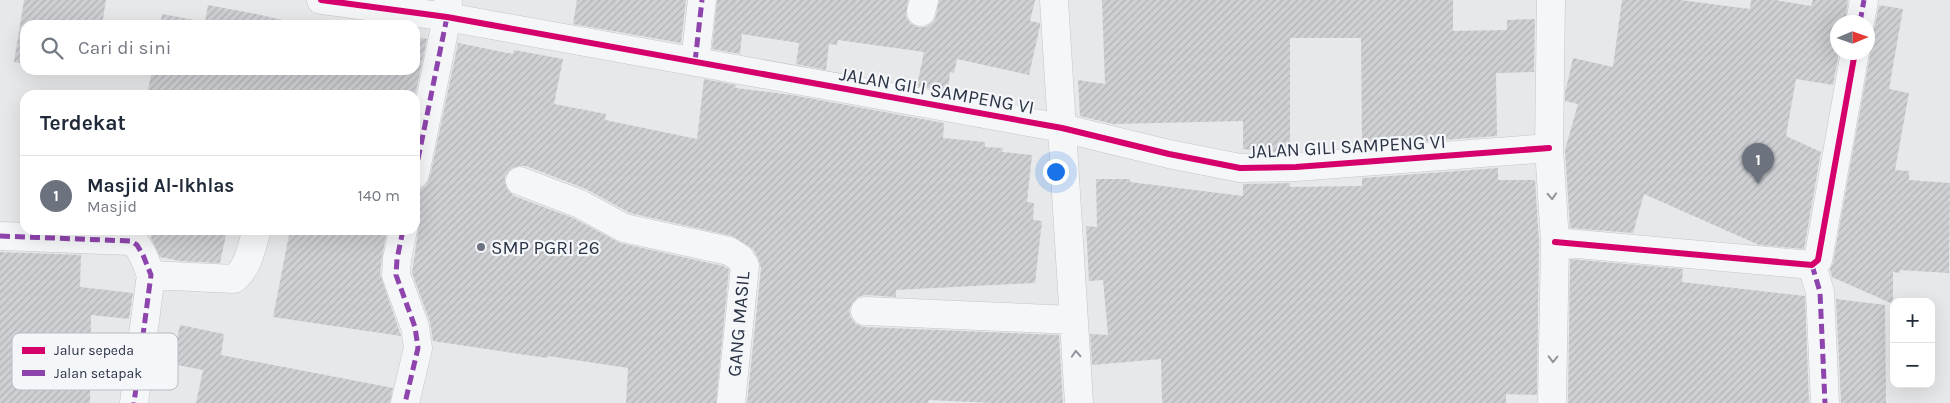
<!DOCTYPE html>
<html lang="id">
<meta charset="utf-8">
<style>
:root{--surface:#fff;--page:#f2f2f3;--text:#1f2937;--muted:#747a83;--line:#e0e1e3;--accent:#6c737f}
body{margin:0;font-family:Karla,sans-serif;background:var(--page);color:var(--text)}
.controls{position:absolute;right:15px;bottom:15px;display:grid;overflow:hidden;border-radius:10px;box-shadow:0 5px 20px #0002}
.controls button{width:45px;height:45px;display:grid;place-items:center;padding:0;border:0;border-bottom:1px solid var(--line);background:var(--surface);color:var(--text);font:25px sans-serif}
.compass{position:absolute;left:1830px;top:15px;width:45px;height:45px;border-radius:50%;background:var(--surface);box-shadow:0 5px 20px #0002;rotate:88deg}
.you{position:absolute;left:1055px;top:171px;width:18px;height:18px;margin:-12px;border:4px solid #fff;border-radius:50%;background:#1a73e8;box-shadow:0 0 0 8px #1a73e833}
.badge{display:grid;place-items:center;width:32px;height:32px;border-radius:50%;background:var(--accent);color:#fff;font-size:16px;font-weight:700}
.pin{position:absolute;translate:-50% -41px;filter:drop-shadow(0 1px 2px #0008)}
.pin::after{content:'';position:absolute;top:26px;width:18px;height:15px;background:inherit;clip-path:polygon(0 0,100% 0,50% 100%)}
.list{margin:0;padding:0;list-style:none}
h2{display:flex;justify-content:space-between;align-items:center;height:65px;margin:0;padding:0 20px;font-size:21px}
h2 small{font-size:16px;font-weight:400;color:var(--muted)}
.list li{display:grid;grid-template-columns:32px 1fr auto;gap:15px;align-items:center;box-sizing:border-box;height:80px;padding:0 20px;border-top:1px solid var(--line)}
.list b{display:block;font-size:19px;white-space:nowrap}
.list p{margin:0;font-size:16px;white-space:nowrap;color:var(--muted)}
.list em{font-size:16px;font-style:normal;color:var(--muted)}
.icon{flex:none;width:28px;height:28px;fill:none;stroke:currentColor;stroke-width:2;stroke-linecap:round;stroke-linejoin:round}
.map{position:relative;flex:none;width:1950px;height:403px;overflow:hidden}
.search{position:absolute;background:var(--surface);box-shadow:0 5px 20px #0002;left:20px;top:20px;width:400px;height:55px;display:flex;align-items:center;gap:12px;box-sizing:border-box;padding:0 18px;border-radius:15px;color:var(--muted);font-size:19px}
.panel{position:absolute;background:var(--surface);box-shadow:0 5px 20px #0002;left:20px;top:90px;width:400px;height:145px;border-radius:15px}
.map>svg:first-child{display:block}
.building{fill:url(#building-hatch)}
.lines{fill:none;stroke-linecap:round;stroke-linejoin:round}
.minor-casing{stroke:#c4c6c8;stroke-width:29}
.minor{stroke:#f5f6f7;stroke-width:28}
.quiet{stroke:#8e44ad;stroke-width:5;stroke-dasharray:10 5;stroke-linecap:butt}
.cycleway-casing{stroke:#f4f6f9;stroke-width:9}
.cycleway{stroke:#d6006c;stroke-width:6}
.oneway{stroke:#90959e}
.poi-dot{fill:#6c737f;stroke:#f4f6f9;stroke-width:2}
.labels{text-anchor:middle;stroke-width:4.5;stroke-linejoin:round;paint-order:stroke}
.street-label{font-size:19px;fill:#2b3445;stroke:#f4f6f9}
.poi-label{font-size:19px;fill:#2b3445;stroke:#f4f6f9;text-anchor:start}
.key{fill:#f4f6f9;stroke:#b8bcc3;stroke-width:1}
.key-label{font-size:14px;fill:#2b3445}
</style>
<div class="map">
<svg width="1950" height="403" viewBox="0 0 1950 403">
<defs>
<pattern id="building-hatch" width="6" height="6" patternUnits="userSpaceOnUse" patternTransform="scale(1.25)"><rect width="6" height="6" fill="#ced0d3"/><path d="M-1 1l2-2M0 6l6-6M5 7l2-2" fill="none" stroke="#b1b3b6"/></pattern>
</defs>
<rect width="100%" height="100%" fill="#e6e8ea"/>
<path class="building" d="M24,0H106L102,25H25V64L14,62Z
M577,0H686L681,43L573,24Z
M717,0H908L906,17L911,24L918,27H926L933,22L936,16L939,0H1035L1030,21L1040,23V26L1029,75L957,59L954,73L950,72L948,92L917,86L924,52L838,40L837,45L829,44L826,70L796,64L799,43L742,34L740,54L712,49Z
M1102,0H1453V31L1507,30V20L1535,19L1534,72L1496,73L1497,136L1362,146L1361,38H1290V151L1264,152L1243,149V121L1113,124L1080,116L1078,80L1105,84Z
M1622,0H1680L1750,9L1751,0H1775L1811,6L1813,0H1848L1845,22H1838V52H1839L1833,85L1796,79L1786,136L1821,152L1804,249L1759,245L1644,194L1633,233L1570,228L1565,150L1578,104L1565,101V93L1573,58L1613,67Z
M208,5L256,14L305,25H160L162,14L205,22Z
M1879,5L1903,9L1889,89L1909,93L1895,170L1909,171V180L1950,183L1949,273L1900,270V273L1893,272V304L1832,277L1830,269L1833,263L1870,55L1868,35L1872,32L1875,25Z
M415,37L427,39L415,96L147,95L152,70H415Z
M458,43L513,54L514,50L563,59L554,104L606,114L605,120L697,139L704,79L736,85L735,88L792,95L944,123L943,138L985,142V147L1003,148L1002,152L1032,155L1027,202L1034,203L1033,220L1042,221L1035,283L896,290V297L866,295L858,297L852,303L849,311L851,318L856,324L864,327L1059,335L1063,403H992L929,400L928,403H747L761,268L758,258L753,249L732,236L630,213L586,189L526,166H518L511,169L505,176V183L508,190L514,196L573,218L620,243L723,266L729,269L716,403H626L628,368L548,356L547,358L433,341L430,322L412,273L418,233V226L415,221V189H420L426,185L430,177Z
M61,70H94L93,75Z
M1498,168V180H1535L1539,242L1537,395L1506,394V403H1162L1161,359L1092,365L1090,334L1108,335L1103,280L1089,281L1086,226L1097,227L1096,179H1130V182L1243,196V184L1290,183V187L1362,186V178Z
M153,230H227L220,263L180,261L160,257L151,238Z
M290,230H387L382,256L380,274L401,336L273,317Z
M0,252L81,255L80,287L133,293L129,319L91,315L90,403H0Z
M1570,259L1683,269L1682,282L1805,296L1809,403H1568Z
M1836,299L1885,305L1886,403H1841Z
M180,325L224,334L221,355L393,388L390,403H196L203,370L172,364Z"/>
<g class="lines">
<g class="minor-casing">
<path id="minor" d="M321,0L447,17L1062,128L1169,154L1240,168L1296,167L1549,148
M1054,0L1079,403
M1551,0L1549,148L1555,242L1552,403
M921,12L924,0
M1860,22L1864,0
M695,62L702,0
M415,174L447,17L448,0
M520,181L580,204L624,228L729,251L740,258L745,266L731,403
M403,230L397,259L396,275L415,327L418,348L405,403
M0,236L131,241L137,245L143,255L151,275L134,403
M1555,242L1812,265L1818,260L1855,52
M1812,265L1820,292L1825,403
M151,275L234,279C249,267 251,248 257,230
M865,311L1073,320"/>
</g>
<use href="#minor" class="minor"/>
<path class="quiet" d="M1860,22L1864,0
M695,62L702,0
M415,174L447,17
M403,230L397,259L396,275L415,327L418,348L405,403
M0,236L131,241L137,245L143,255L151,275L134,403
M1812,265L1820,292L1825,403"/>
<g class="cycleway-casing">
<path id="cycleway" d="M321,0L447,17L1062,128L1169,154L1240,168L1296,167L1549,148
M1555,242L1812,265L1818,260L1855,52"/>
</g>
<use href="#cycleway" class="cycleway"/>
</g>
<defs><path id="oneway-chevron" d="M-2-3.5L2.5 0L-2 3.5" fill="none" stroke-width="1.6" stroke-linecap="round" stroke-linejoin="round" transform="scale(1.25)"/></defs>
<g class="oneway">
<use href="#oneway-chevron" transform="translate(1552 196) rotate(87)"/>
<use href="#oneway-chevron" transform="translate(1076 354) rotate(-93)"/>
<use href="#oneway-chevron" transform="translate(1553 359) rotate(91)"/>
</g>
<circle class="poi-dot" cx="481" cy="247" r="5"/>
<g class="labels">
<g class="street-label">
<text transform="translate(937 90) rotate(10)" y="7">JALAN GILI SAMPENG VI</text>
<text transform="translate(1347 146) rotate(-3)" y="7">JALAN GILI SAMPENG VI</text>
<text transform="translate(738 324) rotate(-85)" y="7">GANG MASIL</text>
</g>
<g class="poi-label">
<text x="491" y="254">SMP PGRI 26</text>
</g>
</g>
<rect x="12" y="333" width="166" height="57" rx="8" class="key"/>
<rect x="22" y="347" width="23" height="7" fill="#d6006c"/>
<rect x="22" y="370" width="23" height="6" fill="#8e44ad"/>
<g class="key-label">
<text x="54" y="355">Jalur sepeda</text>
<text x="54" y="378">Jalan setapak</text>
</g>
</svg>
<div class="controls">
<button>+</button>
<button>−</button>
</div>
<svg class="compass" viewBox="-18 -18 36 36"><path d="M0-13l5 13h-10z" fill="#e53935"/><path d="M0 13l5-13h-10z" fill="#747a83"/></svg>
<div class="you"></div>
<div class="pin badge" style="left:1758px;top:184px">1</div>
<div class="search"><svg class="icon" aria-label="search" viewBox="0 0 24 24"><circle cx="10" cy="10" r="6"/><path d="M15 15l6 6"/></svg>Cari di sini</div>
<section class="panel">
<h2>Terdekat<small></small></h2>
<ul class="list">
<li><span class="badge">1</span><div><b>Masjid Al-Ikhlas</b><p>Masjid</p></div><em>140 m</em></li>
</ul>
</section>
</div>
